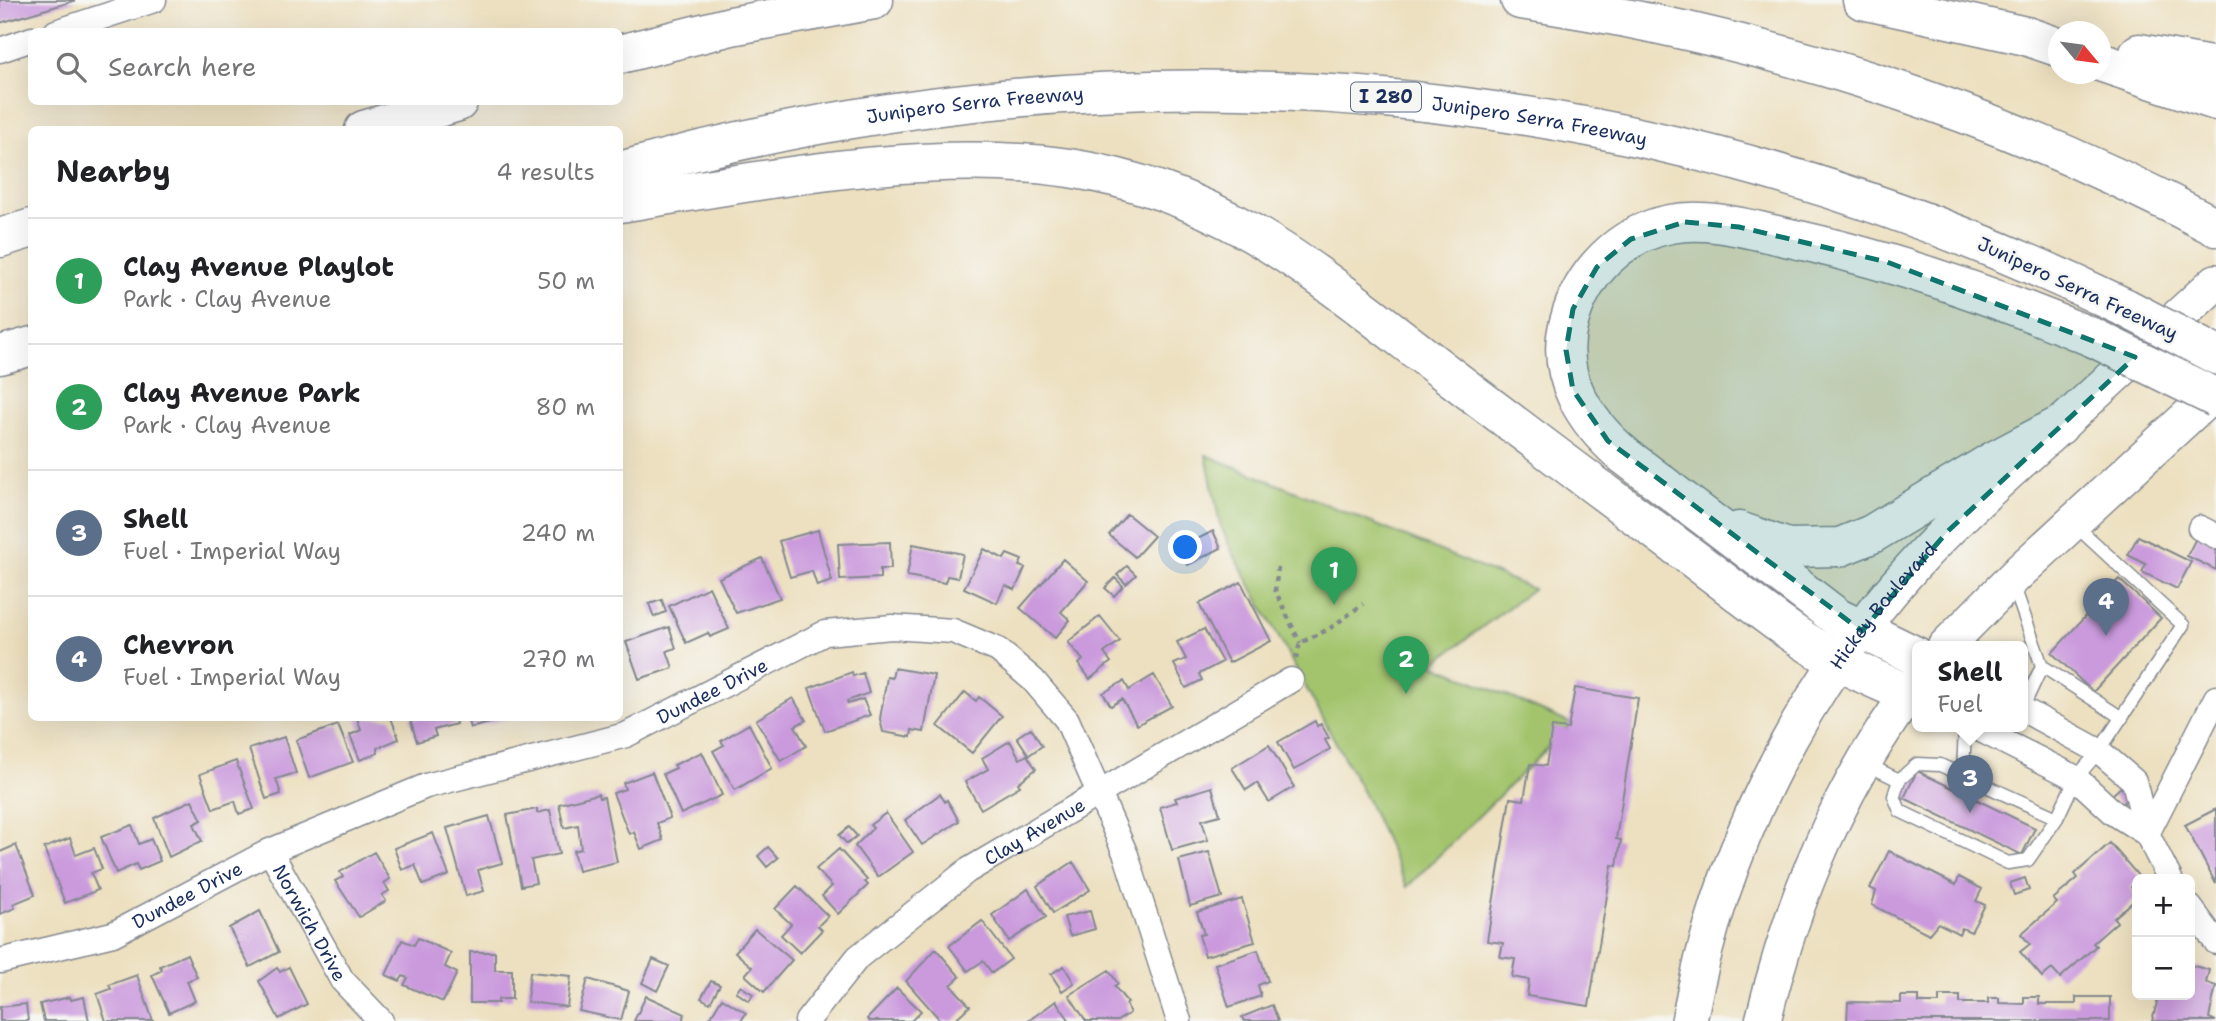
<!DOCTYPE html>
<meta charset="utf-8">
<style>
:root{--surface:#fff;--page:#f6f6f6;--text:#202124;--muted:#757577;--line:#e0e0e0;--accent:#d93025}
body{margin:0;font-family:"Shantell Sans",sans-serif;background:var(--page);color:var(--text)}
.controls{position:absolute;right:21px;bottom:21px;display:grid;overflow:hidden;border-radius:10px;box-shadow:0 7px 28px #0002}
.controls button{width:63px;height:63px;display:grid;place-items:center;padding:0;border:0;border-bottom:2px solid var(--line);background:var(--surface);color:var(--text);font:35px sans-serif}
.compass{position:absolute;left:2048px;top:21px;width:63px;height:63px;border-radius:50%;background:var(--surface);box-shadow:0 7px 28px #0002;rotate:119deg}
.you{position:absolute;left:1186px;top:548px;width:24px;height:24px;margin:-18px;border:5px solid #fff;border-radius:50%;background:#1a73e8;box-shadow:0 0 0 10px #1a73e833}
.badge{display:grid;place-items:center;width:46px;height:46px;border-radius:50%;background:var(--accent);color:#fff;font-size:23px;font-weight:700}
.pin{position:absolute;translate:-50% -58px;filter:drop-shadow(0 2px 4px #0008)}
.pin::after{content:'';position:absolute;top:37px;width:24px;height:21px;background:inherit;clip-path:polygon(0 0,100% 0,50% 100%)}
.popup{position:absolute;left:1912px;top:641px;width:116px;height:91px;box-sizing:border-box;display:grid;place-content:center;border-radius:10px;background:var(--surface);filter:drop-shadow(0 2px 5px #0005);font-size:23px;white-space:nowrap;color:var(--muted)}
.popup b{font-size:26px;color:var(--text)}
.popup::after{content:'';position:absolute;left:50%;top:100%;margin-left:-14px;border:14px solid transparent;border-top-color:var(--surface)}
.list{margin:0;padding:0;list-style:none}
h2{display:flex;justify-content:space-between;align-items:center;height:91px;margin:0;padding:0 28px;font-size:30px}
h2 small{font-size:23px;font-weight:400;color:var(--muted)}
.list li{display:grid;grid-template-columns:46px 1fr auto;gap:21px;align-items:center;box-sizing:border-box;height:126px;padding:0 28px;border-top:2px solid var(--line)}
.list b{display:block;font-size:26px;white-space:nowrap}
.list p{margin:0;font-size:23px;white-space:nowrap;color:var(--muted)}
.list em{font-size:23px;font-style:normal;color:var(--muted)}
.icon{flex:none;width:38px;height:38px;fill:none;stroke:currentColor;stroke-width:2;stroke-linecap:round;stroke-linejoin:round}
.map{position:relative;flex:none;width:2216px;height:1021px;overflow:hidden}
.search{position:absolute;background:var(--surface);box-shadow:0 7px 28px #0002;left:28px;top:28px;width:595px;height:77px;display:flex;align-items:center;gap:18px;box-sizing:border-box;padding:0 24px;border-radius:10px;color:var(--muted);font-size:26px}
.panel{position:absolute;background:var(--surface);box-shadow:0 7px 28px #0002;left:28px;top:126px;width:595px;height:595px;border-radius:10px}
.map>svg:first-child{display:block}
.green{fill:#a3c46c;stroke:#5f7a65;stroke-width:2}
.building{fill:#ca9add}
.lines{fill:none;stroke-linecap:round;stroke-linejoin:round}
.lane-casing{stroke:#84888f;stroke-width:15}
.street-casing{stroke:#84888f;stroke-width:27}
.secondary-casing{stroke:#84888f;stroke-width:38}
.highway-casing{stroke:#84888f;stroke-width:41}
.path{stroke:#84888f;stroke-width:4.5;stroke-dasharray:5 5;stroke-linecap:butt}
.lane{stroke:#fff;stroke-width:12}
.street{stroke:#fff;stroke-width:24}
.secondary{stroke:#fff;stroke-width:35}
.highway{stroke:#fff;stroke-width:38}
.highway-bridge-casing{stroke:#84888f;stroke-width:41;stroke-linecap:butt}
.highway-bridge{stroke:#fff;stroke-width:38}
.marked{fill:#0f766e;fill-opacity:0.2;stroke:#0f766e;stroke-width:5;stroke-dasharray:14 9;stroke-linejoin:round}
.labels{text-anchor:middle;stroke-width:5;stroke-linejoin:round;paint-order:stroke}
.shield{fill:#f6f6f2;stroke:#5d6b8a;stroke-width:2}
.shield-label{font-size:18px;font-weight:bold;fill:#1b2f5e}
.street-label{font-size:19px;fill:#1b2f5e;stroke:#f6f6f2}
</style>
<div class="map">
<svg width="2216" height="1021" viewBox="0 0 2216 1021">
<rect width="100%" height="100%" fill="#f6f6f2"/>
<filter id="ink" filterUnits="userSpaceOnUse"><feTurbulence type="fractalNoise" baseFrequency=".0143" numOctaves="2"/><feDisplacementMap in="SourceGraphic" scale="14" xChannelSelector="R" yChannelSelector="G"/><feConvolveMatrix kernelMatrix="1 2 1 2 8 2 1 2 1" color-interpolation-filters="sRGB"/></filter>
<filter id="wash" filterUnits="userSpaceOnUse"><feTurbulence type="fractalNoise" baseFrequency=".00686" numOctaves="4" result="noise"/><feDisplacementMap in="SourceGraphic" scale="28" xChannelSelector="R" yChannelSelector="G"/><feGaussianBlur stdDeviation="1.57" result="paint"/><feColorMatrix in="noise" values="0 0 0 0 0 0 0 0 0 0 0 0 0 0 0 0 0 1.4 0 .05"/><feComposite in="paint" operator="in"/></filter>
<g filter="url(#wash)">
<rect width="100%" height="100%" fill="#ede0c0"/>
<path class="green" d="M1206,455L1533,589L1433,664L1572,724L1407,887L1367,800L1231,549L1220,524Z"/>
<g id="blocks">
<path class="building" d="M0,0H74V1L0,23Z
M1127,514L1154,536L1135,557L1109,535Z
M818,530L832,581L817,586L812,571L790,577L779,541Z
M1213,531L1221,548L1188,565L1180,548Z
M2198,534L2216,543V570L2187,556Z
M2138,536L2191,562L2177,589L2142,572L2146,564L2128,555Z
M890,542L891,569H880V578L840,580L838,544Z
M913,544L963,554L958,578L947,576L945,583L907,576Z
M984,549L1004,559L1007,554L1022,560L1019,566L1025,568L1015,590L1005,585L997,603L964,588Z
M762,558L780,598L736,613L719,578Z
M1063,559L1088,581L1061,612L1070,620L1055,638L1020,608Z
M1127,566L1136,575L1126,584L1117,575Z
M1115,578L1123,586L1114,596L1105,588Z
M2119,579L2161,618L2093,692L2052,653Z
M1241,582L1271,641L1229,663L1199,604Z
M709,587L729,629L710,637L708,633L686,643L669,606Z
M662,600L666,612L654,617L649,604Z
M1100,616L1120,641L1104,653L1111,662L1090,679L1079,664L1083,660L1068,642Z
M669,627L676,648L667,651L673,668L639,679L626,642Z
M1204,629L1222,662L1199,674L1202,680L1186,688L1174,664L1186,659L1177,642Z
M894,668L934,675L924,732L912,730L911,737L883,732L880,719L887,677L892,678Z
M852,672L853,676L863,673L869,693L847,701L848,704L863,699L870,715L825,731L809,688Z
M1154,675L1172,706L1137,725L1122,699L1111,706L1103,693L1124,681L1129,690Z
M1575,688L1638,698L1616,839L1621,840L1617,866L1612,865L1589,1006L1527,996L1529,980L1512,977L1515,959L1500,957L1503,943L1487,941L1510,798L1524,800L1530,764L1546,766L1552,727L1568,729Z
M965,692L976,701L979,697L1002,716L972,753L938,726Z
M793,698L806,720L795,726L806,746L781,761L756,720Z
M357,718H391L399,739L377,748L378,753L360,760L350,735L361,730Z
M410,718H455L456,724L434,730L436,736L417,742Z
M467,718H510L470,728Z
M1315,721L1317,726L1321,724L1329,738L1325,740L1330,749L1294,770L1278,742Z
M749,724L772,768L735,790L713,751L724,745L721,741Z
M338,725L353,762L309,778L296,740Z
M1031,728L1042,746L1029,755L1017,737Z
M284,737L296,773L276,779L281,794L266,799L249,749Z
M1010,741L1020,759L1027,755L1036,769L1018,783L1020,786L981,809L965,782L988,769L982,758Z
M1269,745L1294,787L1269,802L1257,783L1246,790L1232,768Z
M702,752L722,795L681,814L663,774L676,768L674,765Z
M236,761L254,809L239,814L235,801L213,809L200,774Z
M1917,771L2035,828L2022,855L1904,798Z
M652,772L670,818L657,823L663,840L641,849L634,832L629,834L613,793L625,789L623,783Z
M1212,787L1220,815L1202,820L1208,840L1172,850L1160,807L1177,802L1175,798Z
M2121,787L2130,797L2121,805L2112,795Z
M598,794L599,798L604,797L617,862L578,871L573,851L581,849L578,825L564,828L559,804Z
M940,794L945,802L947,800L959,821L922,845L905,820Z
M192,800L202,820L194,824L202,841L169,857L154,818Z
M537,809V813L550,810L559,854L531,860L536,883L521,886L507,815Z
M2216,809V884L2185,825Z
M886,813L913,852L878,877L855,846L873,828L870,825Z
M489,816L502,863L478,870L484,891L466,896L447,828Z
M132,825L139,844L151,839L160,861L139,870L136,864L116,873L101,837Z
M849,827L857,836L847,844L839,835Z
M433,833L449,875L423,885L415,865L402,870L394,848Z
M70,838L76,855L94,848L102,869L91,873L98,890L65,903L44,848Z
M2110,843L2141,879L2131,887L2137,898L2114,918L2117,922L2093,943L2096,946L2060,978L2052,969L2042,977L2020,952L2030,944L2021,934L2057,903L2053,899L2078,878L2075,874Z
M16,845L35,895L13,904L15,908L0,914V852Z
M768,847L778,858L767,867L758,856Z
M839,849L867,880L865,882L868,885L838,914L822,896L832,886L816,869Z
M1889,851L1956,885L1959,877L1982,889L1976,901L1985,905L1971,932L1962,928L1959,934L1938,923L1929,934L1872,905L1876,891L1870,888Z
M374,852L390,879L384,883L389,891L382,895L386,901L359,917L335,881L343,877L340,872Z
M1209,852L1222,897L1190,906L1179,860Z
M1073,862L1090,890L1053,913L1037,886Z
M2025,878L2029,890L2014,895L2010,883Z
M797,886L828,916L818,926L822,930L800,953L781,935L791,924L775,909Z
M1028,889L1046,917L1009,941L992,915Z
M1242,899L1255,942L1205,956L1199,935L1204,934L1197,912Z
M260,911L279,952L250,967L229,928Z
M1090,911L1095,929L1070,936L1064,917Z
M982,921L1011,959L992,973L983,961L968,971L949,946Z
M755,929L792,960L764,992L745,975L752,967L735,952Z
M418,938L451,953L445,967L457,973L443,1002L404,985L408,978L403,976L400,981L386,975L402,940L414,945Z
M936,949L960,977L951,985L970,1006L953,1021H941L906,981Z
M1258,950L1268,981L1258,985L1261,996L1229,1007L1215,964Z
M470,952H495V970H512V999H498V1003H470Z
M187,954L197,977L187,981L195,1001L169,1013L152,975L162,970L160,966Z
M653,959L669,966L657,991L642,983Z
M2190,965L2209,970L2206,983L2216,986L2209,1018L2216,1021H2152L2159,995H2190Z
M1064,966L1074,983L1062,991L1051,974Z
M289,967L307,1004L279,1019L259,981L277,968L280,972Z
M1109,970L1118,984L1114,986L1128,1003L1126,1005L1130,1013L1117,1021H1086L1069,995Z
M530,972L571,976L567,1007L527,1002Z
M137,975L153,1021H106L97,994L111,989L109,985Z
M588,979L629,991L621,1020L579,1011Z
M711,981L720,985L710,1003L701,998Z
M740,986L753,994L749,1001L736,992Z
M897,988L921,1011L911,1021H869L867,1019Z
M646,996L685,1014L682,1021H634Z
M1901,996H1919V1003H1939V996H1960V1003H1988V998H1999V1003L2024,1004V997H2039V1004H2076V997H2110V1021H1847L1848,1002L1901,1003Z
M70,997L71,1000L84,997L89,1021H44L40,1004Z
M722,998L746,1013L741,1021H708Z
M1056,1001L1070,1021H1028Z
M26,1004L28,1021H0V1007Z
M1272,1005L1278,1021H1244L1242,1017Z"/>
</g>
</g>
<g filter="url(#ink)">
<use href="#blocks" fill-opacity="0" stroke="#84888f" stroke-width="2"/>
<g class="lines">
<g class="lane-casing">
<path id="lane" d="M2013,584L2042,666L2122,718
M2022,709L2042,666
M1866,764L1899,780L1894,796L1900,811L2008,863L2028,860L2057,818L2076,778L2099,751L2183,625L2075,525
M1963,774L1965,727
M1899,780L1917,764L1940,765L2057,818"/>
</g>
<g class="street-casing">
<g id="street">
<path d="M56,32L154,0"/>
<path d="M0,50L32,39"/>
<path d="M2200,528L2216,536"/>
<path d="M2022,709L2099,751L2134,781L2147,834L2170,879"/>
<path d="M1975,727L2076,778L2114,813L2147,834"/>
<path d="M2147,834L2216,698"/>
<path id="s1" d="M270,851L342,980L381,1021"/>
<path d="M2190,907L2216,942"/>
<path id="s2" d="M0,961L113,934L270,851L426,786L626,735L825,633L892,627L953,631L998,650L1033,680L1067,720L1126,855L1179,1021"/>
<path id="s3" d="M807,1021L858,957L967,871L1291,680"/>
</g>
</g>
<g class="secondary-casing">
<g id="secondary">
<path d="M1945,647L2019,572L2216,391"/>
<path id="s4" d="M1689,1021C1720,852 1798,693 1914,565C1953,522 1997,483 2040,444C2099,390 2157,336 2216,282"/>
<path d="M1763,1021C1793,897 1840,784 1918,681"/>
</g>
</g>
<g class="highway-casing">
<g id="highway">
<path d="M1520,0C1762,35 2000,112 2216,227"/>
<path d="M1862,0L2026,36L2058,47"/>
<path d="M2139,53L2216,67"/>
<path d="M620,54L731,26L874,0"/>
<path d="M2100,62L2216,101"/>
<path d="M364,130L458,102"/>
<path id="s5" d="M620,171C1134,27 1646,75 2126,308"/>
<path d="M620,203C761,181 926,147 1069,168C1226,192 1321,277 1442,370C1519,429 1597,487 1675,545C1726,582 1775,625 1829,656C1854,671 1882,682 1908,694"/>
<path d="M0,238L32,228"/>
<path d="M0,355L32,346"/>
<path d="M1739,531L1788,548L1840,547L1872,534L1993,461L2059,426"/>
<path d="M1918,657L1838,618L1625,456C1586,423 1554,376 1569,322C1582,273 1620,234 1670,224C1707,217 1745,228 1781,236C1889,259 1992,295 2094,338"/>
</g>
</g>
<path class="path" d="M1278,567L1275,590L1300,643
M1296,659L1300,643L1329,629L1363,604"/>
<use href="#lane" class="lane"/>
<use href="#street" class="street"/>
<use href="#secondary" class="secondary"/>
<use href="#highway" class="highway"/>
<g class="highway-bridge-casing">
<path id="highway-bridge" d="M2126,308L2216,355
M2094,338L2216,398"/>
</g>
<use href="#highway-bridge" class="highway-bridge"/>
</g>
</g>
<path class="marked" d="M1685,222L1739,227L1887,262L2135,357L1948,531L1862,631L1608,441L1573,390L1566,350L1573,309L1597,267L1631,239Z"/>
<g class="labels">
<rect class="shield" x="1351" y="82.5" width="70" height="29" rx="5"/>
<g class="shield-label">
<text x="1386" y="103">I 280</text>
</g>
<g class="street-label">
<text dy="7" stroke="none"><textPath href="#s5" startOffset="362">Junipero Serra Freeway</textPath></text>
<text dy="7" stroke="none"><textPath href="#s5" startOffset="929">Junipero Serra Freeway</textPath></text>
<text transform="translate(2078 288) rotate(25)" y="7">Junipero Serra Freeway</text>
<text dy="7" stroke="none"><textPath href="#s4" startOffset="464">Hickey Boulevard</textPath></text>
<text dy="7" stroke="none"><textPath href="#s2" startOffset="766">Dundee Drive</textPath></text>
<text dy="7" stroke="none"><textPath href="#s3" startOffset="299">Clay Avenue</textPath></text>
<text dy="7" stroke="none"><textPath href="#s2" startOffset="200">Dundee Drive</textPath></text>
<text dy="7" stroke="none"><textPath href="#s1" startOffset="82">Norwich Drive</textPath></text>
</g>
</g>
</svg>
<div class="controls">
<button>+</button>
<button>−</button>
</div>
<svg class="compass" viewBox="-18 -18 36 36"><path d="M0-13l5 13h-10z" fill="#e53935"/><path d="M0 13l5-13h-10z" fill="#757577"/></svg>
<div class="you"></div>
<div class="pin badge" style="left:1334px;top:605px;background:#2e9e5b">1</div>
<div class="pin badge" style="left:1406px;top:694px;background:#2e9e5b">2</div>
<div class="pin badge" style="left:1970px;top:813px;background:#5c6f8a">3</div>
<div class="popup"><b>Shell</b>Fuel</div>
<div class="pin badge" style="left:2106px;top:636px;background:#5c6f8a">4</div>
<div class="search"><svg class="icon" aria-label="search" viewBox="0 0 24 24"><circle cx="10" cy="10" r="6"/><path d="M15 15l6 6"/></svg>Search here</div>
<section class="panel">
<h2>Nearby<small>4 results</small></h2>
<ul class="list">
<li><span class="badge" style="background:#2e9e5b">1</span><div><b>Clay Avenue Playlot</b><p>Park · Clay Avenue</p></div><em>50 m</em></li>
<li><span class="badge" style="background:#2e9e5b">2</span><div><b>Clay Avenue Park</b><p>Park · Clay Avenue</p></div><em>80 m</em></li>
<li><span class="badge" style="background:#5c6f8a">3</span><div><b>Shell</b><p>Fuel · Imperial Way</p></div><em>240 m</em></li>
<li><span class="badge" style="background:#5c6f8a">4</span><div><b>Chevron</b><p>Fuel · Imperial Way</p></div><em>270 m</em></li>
</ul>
</section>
</div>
